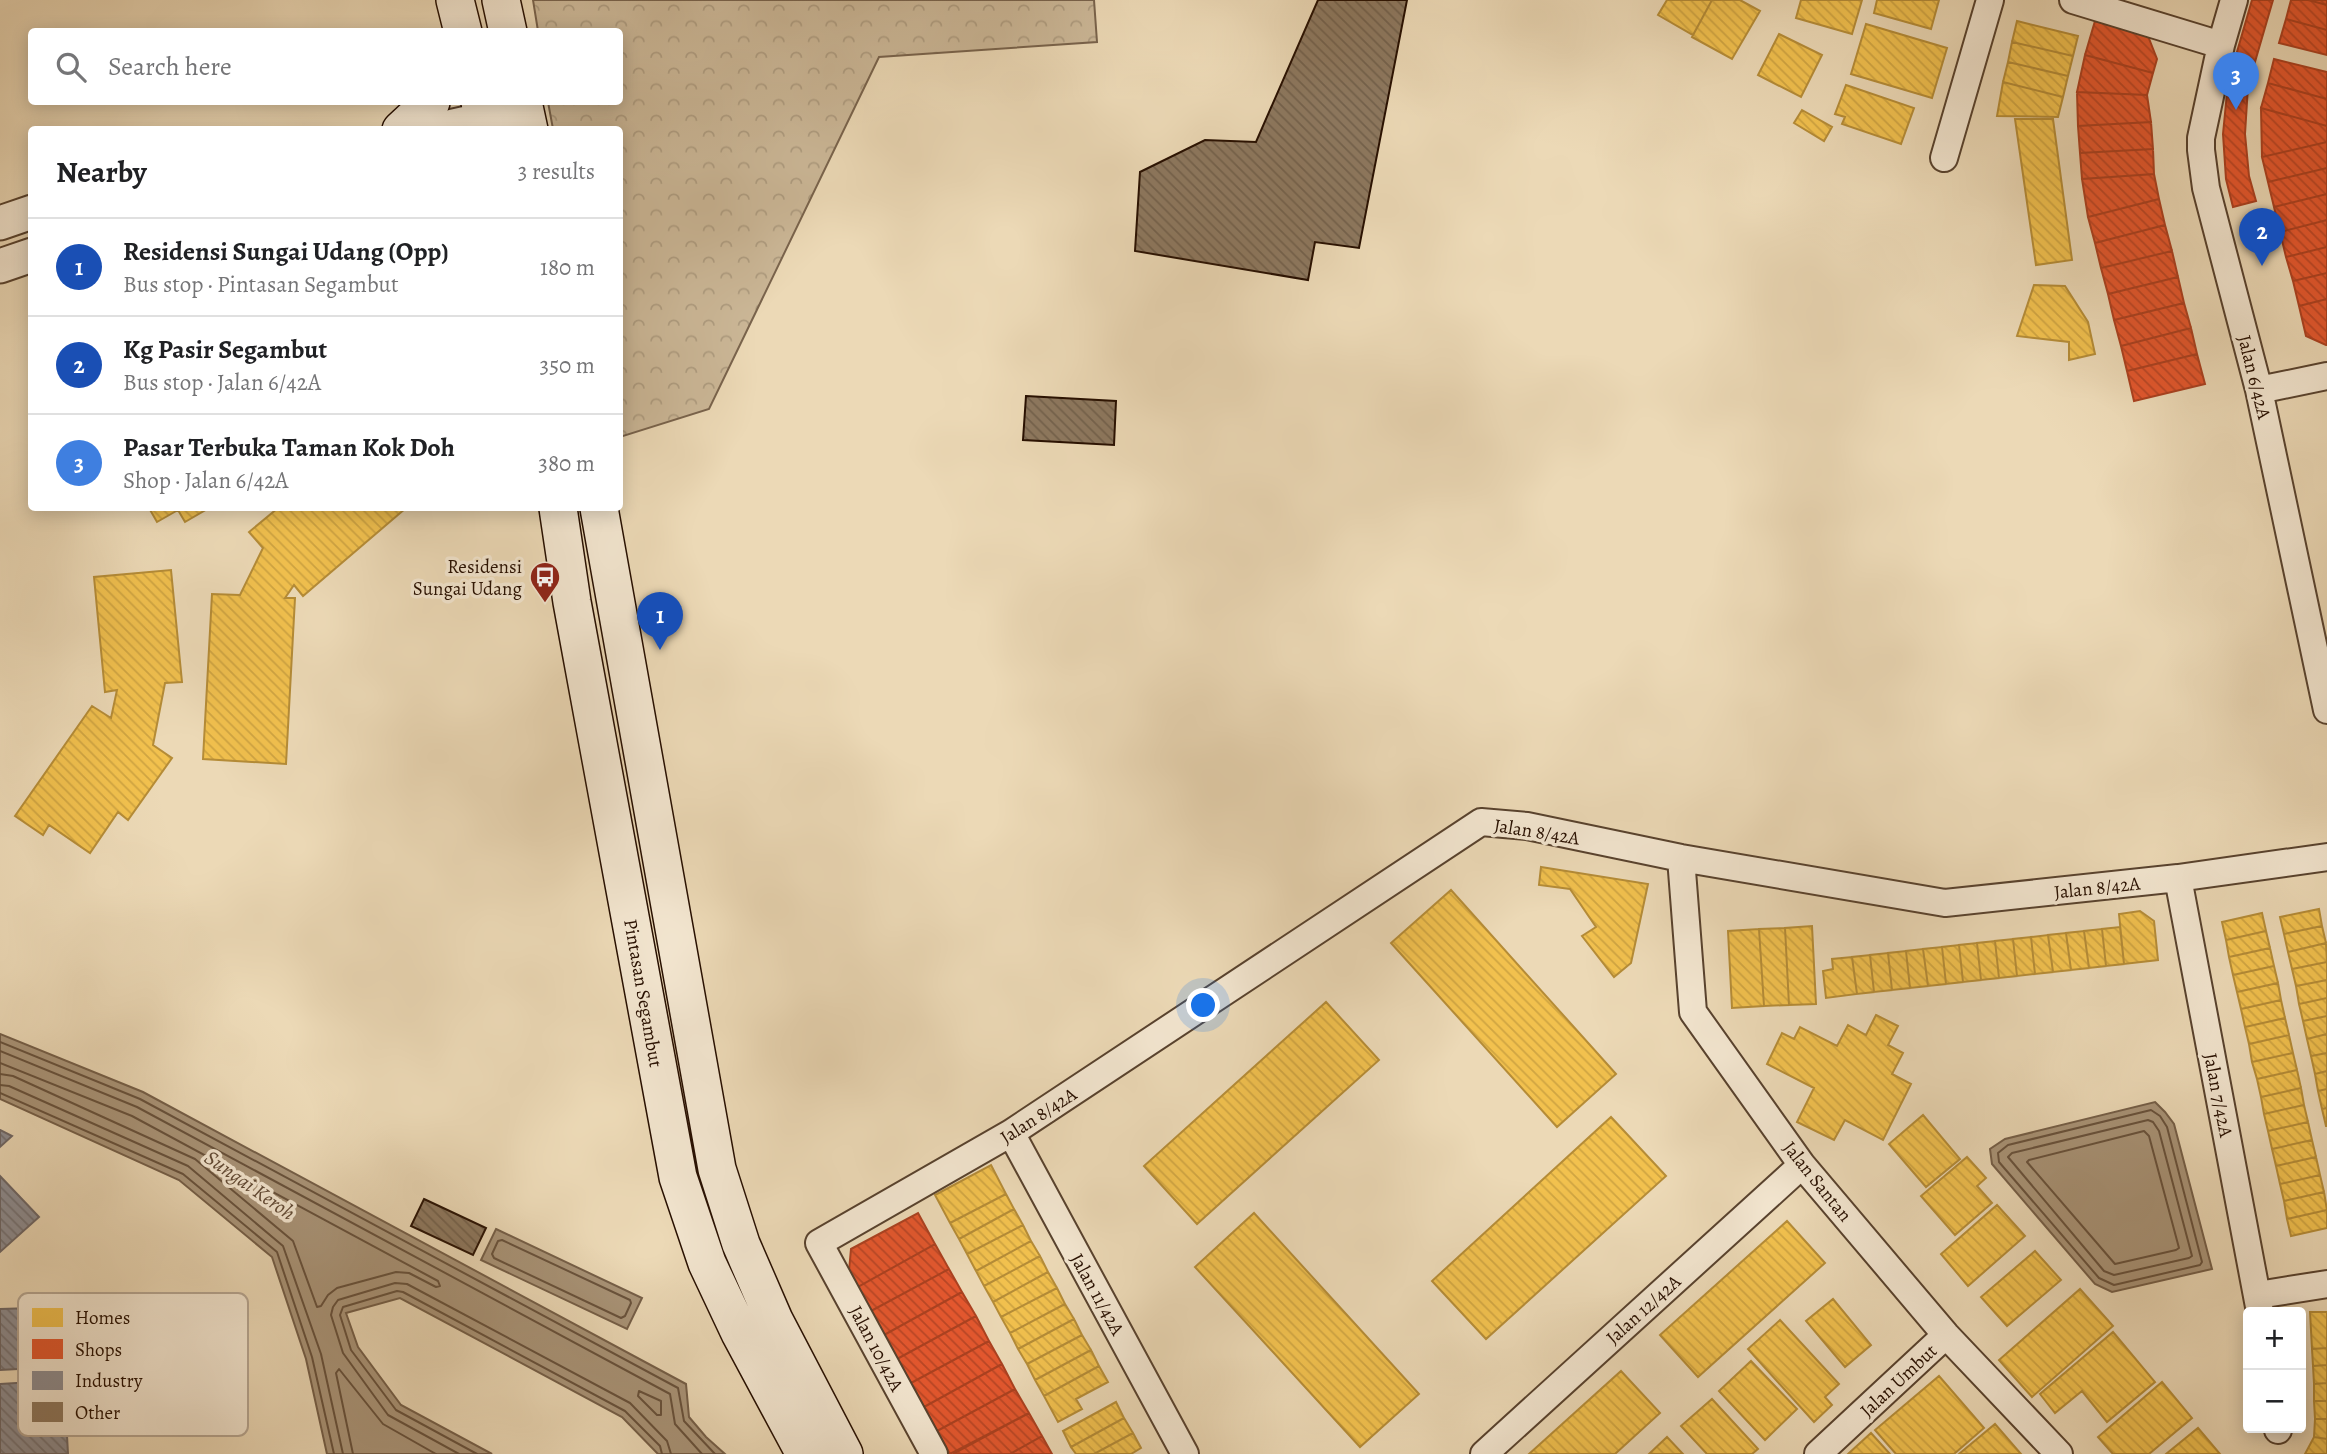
<!DOCTYPE html>
<meta charset="utf-8">
<style>
:root{--surface:#fff;--page:#f2f2f2;--text:#202124;--muted:#757577;--line:#e0e0e0;--accent:#b45309}
body{margin:0;font-family:Alegreya,serif;background:var(--page);color:var(--text)}
.controls{position:absolute;right:21px;bottom:21px;display:grid;overflow:hidden;border-radius:7px;box-shadow:0 4px 18px #0003}
.controls button{width:63px;height:63px;display:grid;place-items:center;padding:0;border:0;border-bottom:2px solid var(--line);background:var(--surface);color:var(--text);font:35px sans-serif}
.you{position:absolute;left:1204px;top:1006px;width:24px;height:24px;margin:-18px;border:5px solid #fff;border-radius:50%;background:#1a73e8;box-shadow:0 0 0 10px #1a73e833}
.badge{display:grid;place-items:center;width:46px;height:46px;border-radius:50%;background:var(--accent);color:#fff;font-size:23px;font-weight:700}
.pin{position:absolute;translate:-50% -58px;filter:drop-shadow(0 2px 4px #0008)}
.pin::after{content:'';position:absolute;top:37px;width:24px;height:21px;background:inherit;clip-path:polygon(0 0,100% 0,50% 100%)}
.list{margin:0;padding:0;list-style:none}
h2{display:flex;justify-content:space-between;align-items:center;height:91px;margin:0;padding:0 28px;font-size:30px}
h2 small{font-size:23px;font-weight:400;color:var(--muted)}
.list li{display:grid;grid-template-columns:46px 1fr auto;gap:21px;align-items:center;box-sizing:border-box;height:98px;padding:0 28px;border-top:2px solid var(--line)}
.list b{display:block;font-size:26px;white-space:nowrap}
.list p{margin:0;font-size:23px;white-space:nowrap;color:var(--muted)}
.list em{font-size:23px;font-style:normal;color:var(--muted)}
.icon{flex:none;width:38px;height:38px;fill:none;stroke:currentColor;stroke-width:2;stroke-linecap:round;stroke-linejoin:round}
.map{position:relative;flex:none;width:2327px;height:1454px;overflow:hidden}
.search{position:absolute;background:var(--surface);box-shadow:0 4px 18px #0003;left:28px;top:28px;width:595px;height:77px;display:flex;align-items:center;gap:18px;box-sizing:border-box;padding:0 24px;border-radius:7px;color:var(--muted);font-size:26px}
.panel{position:absolute;background:var(--surface);box-shadow:0 4px 18px #0003;left:28px;top:126px;width:595px;height:385px;border-radius:7px}
.map>svg:first-child{display:block}
.forest{fill:url(#forest-crowns);stroke:#79634c;stroke-width:2}
.water{fill:#a99478;stroke:#755f48;stroke-width:2}
.homes{fill:url(#homes-back-hatch);stroke:#b58c37;stroke-width:2}
.shops{fill:url(#shops-back-hatch);stroke:#ab4120;stroke-width:2}
.industry{fill:url(#industry-back-hatch);stroke:#6e6766;stroke-width:2}
.lines{fill:none;stroke-linecap:round;stroke-linejoin:round}
.shore{stroke:#68523c;stroke-width:2}
.building{fill:url(#building-back-hatch);stroke:#270f00;stroke-width:2}
.minor-casing{stroke:#58422e;stroke-width:30}
.tertiary-casing{stroke:#58422e;stroke-width:37}
.secondary-casing{stroke:#270f00;stroke-width:40}
.minor{stroke:#f3e6d0;stroke-width:26}
.tertiary{stroke:#f3e6d0;stroke-width:33}
.secondary{stroke:#f3e6d0;stroke-width:37}
.labels{text-anchor:middle;stroke-width:7;stroke-linejoin:round;paint-order:stroke}
.street-label{font-size:19px;fill:#270f00;stroke:#f3e6d0}
.poi-label{font-size:19px;fill:#270f00;stroke:#f3e6d0;text-anchor:end}
.water-label{font-size:21px;font-style:italic;fill:#624b36;stroke:#f3e6d0}
.key{fill:#f3e6d0;stroke:#b6a692;stroke-width:2}
.key-label{font-size:19px;fill:#270f00}
</style>
<div class="map">
<svg width="2327" height="1454" viewBox="0 0 2327 1454">
<defs>
<pattern id="forest-crowns" width="20" height="18" patternUnits="userSpaceOnUse" patternTransform="scale(1.75)"><rect width="20" height="18" fill="#cbb797"/><path d="M2 6a3 3 0 1 1 6 0M12 15a3 3 0 1 1 6 0" fill="none" stroke="#ae9c80"/></pattern>
<pattern id="homes-back-hatch" width="6" height="6" patternUnits="userSpaceOnUse" patternTransform="scale(1.75)"><rect width="6" height="6" fill="#f2c14e"/><path d="M-1 5l2 2M0 0l6 6M5-1l2 2" fill="none" stroke="#d0a542"/></pattern>
<pattern id="shops-back-hatch" width="6" height="6" patternUnits="userSpaceOnUse" patternTransform="scale(1.75)"><rect width="6" height="6" fill="#e4572e"/><path d="M-1 5l2 2M0 0l6 6M5-1l2 2" fill="none" stroke="#b94625"/></pattern>
<pattern id="industry-back-hatch" width="6" height="6" patternUnits="userSpaceOnUse" patternTransform="scale(1.75)"><rect width="6" height="6" fill="#8d8d92"/><path d="M-1 5l2 2M0 0l6 6M5-1l2 2" fill="none" stroke="#737275"/></pattern>
<pattern id="building-back-hatch" width="6" height="6" patternUnits="userSpaceOnUse" patternTransform="scale(1.75)"><rect width="6" height="6" fill="#8d785f"/><path d="M-1 5l2 2M0 0l6 6M5-1l2 2" fill="none" stroke="#73614c"/></pattern>
</defs>
<rect width="100%" height="100%" fill="#ecd9b6"/>
<filter id="stains"><feTurbulence type="fractalNoise" baseFrequency=".00286" numOctaves="4"/><feColorMatrix values="0 0 0 0 .2 0 0 0 0 .09 0 0 0 0 .02 0 0 0 .5 -.17"/></filter>
<radialGradient id="worn" r=".72"><stop offset=".6" stop-color="#630" stop-opacity="0"/><stop offset="1" stop-color="#630" stop-opacity=".3"/></radialGradient>
<path class="forest" d="M533,0H1094L1097,42L879,57L709,409L620,437V130L553,129L548,102H620V32L538,31Z"/>
<path class="water" d="M0,1034L143,1092L686,1384L689,1417L706,1437L725,1454H658L622,1417L400,1298L346,1313L358,1347L401,1405L492,1454H327L306,1359L272,1257L179,1180L0,1099Z
M2155,1102L2165,1112L2174,1124L2212,1269L2112,1292L2095,1284L1992,1164L1990,1149L2005,1139Z
M496,1229L642,1298L627,1329L481,1260Z"/>
<path class="homes" d="M1667,0H1712L1693,35L1658,15Z
M1712,0H1740L1760,11L1732,59L1692,37Z
M1801,0H1862L1852,34L1796,18Z
M1877,0H1939L1931,29L1874,13Z
M2017,21L2078,36L2073,56L2012,42Z
M1866,24L1947,48L1932,98L1851,74Z
M1779,34L1822,55L1801,97L1758,75Z
M2012,42L2073,56L2068,76L2008,62Z
M2008,62L2068,76L2063,97L2003,82Z
M2003,82L2063,97L2058,117L1997,116Z
M1846,85L1914,108L1901,144L1842,124L1845,117L1835,114Z
M1802,110L1832,127L1824,141L1794,123Z
M2015,119H2053L2072,260L2036,265Z
M2034,285L2065,286L2088,322L2095,354L2069,360V342L2017,336Z
M149,508H209L185,522L178,510L157,522Z
M278,508H406L303,596L294,585L285,598H295L286,764L203,759L212,594L240,595L263,548L249,532Z
M171,570L182,682L165,683L153,745L172,758L128,820L118,812L90,853L49,825L43,835L15,816L92,706L111,718L117,690L105,692L94,577Z
M1541,867L1648,884L1631,963L1614,977L1582,936L1596,927L1570,889L1539,885Z
M1451,890L1616,1074L1557,1127L1391,943Z
M2319,909L2322,926L2284,934L2280,917Z
M2140,911L2154,921L2158,960L2124,964L2119,914Z
M2262,913L2266,931L2226,940L2222,922Z
M1812,926L1816,1004L1789,1005L1785,928Z
M2322,926L2326,943L2288,952L2284,934Z
M2120,927L2124,964L2106,966L2102,929Z
M1785,928L1789,1005L1764,1006L1759,929Z
M1759,929L1764,1006L1732,1008L1728,931Z
M2102,929L2106,966L2089,968L2084,931Z
M2084,931L2089,968L2071,970L2066,933Z
M2266,931L2270,948L2229,957L2226,940Z
M2066,933L2071,970L2053,972L2048,935Z
M2048,935L2053,972L2035,974L2031,937Z
M2031,937L2035,974L2017,976L2013,939Z
M2013,939L2017,976L1999,978L1995,941Z
M1995,941L1999,978L1981,980L1977,943Z
M1977,943L1981,980L1963,982L1959,945Z
M2326,943L2327,962L2292,969L2288,952Z
M1959,945L1963,982L1946,984L1942,947Z
M1942,947L1946,984L1928,986L1923,949Z
M2270,948L2274,966L2233,975L2229,957Z
M1923,949L1928,986L1910,988L1906,951Z
M1906,951L1910,988L1892,990L1888,953Z
M1888,953L1892,990L1874,992L1870,955Z
M1870,955L1874,992L1857,994L1852,957Z
M1852,957L1857,994L1826,998L1823,971L1833,969L1832,959Z
M2327,962V980L2296,986L2292,969Z
M2274,966L2278,983L2237,992L2233,975Z
M2327,980V998L2299,1004L2296,986Z
M2278,983L2281,1000L2241,1009L2237,992Z
M2327,998V1016L2303,1021L2299,1004Z
M2281,1000L2285,1018L2245,1027L2241,1009Z
M1326,1002L1379,1060L1197,1224L1144,1166Z
M1876,1015L1898,1026L1888,1045L1903,1053L1892,1074L1911,1084L1883,1140L1845,1120L1834,1140L1797,1122L1814,1088L1767,1064L1782,1033L1794,1039L1800,1027L1837,1046L1848,1025L1866,1035Z
M2327,1016V1034L2307,1039L2303,1021Z
M2285,1018L2289,1035L2249,1044L2245,1027Z
M2327,1034V1053L2311,1056L2307,1039Z
M2289,1035L2293,1053L2252,1062L2249,1044Z
M2293,1053L2297,1070L2257,1079L2252,1062Z
M2327,1053V1071L2315,1074L2311,1056Z
M2297,1070L2301,1088L2261,1097L2257,1079Z
M2327,1071V1089L2318,1091L2315,1074Z
M2301,1088L2304,1105L2264,1114L2261,1097Z
M2327,1089V1108L2322,1109L2318,1091Z
M2304,1105L2308,1122L2268,1131L2264,1114Z
M2327,1108V1126H2326L2322,1109Z
M1923,1115L1960,1159L1926,1187L1889,1144Z
M1611,1117L1666,1176L1486,1339L1432,1281Z
M2308,1122L2312,1140L2272,1149L2268,1131Z
M2312,1140L2316,1157L2276,1166L2272,1149Z
M1967,1157L1986,1178L1977,1186L1992,1203L1955,1235L1921,1196Z
M2316,1157L2320,1175L2280,1184L2276,1166Z
M991,1165L1006,1194L950,1223L935,1195Z
M2320,1175L2324,1192L2284,1201L2280,1184Z
M2324,1192L2327,1210L2287,1219L2284,1201Z
M1006,1194L1014,1209L959,1239L950,1223Z
M1997,1205L2025,1236L1968,1286L1941,1254Z
M1014,1209L1023,1225L967,1254L959,1239Z
M2327,1210V1228L2291,1236L2287,1219Z
M1254,1213L1419,1394L1360,1447L1195,1267Z
M1787,1221L1825,1263L1698,1377L1660,1335Z
M1023,1225L1031,1241L976,1271L967,1254Z
M1031,1241L1040,1256L984,1286L976,1271Z
M2035,1251L2061,1280L2007,1326L1981,1297Z
M1040,1256L1048,1272L993,1302L984,1286Z
M1048,1272L1057,1288L1001,1317L993,1302Z
M1057,1288L1065,1304L1010,1333L1001,1317Z
M2080,1289L2113,1326L2032,1397L1999,1360Z
M1833,1299L1871,1345L1845,1367L1806,1321Z
M1065,1304L1074,1319L1018,1349L1010,1333Z
M2310,1312H2327V1348L2312,1349Z
M1074,1319L1082,1335L1027,1364L1018,1349Z
M1780,1320L1839,1384L1825,1397L1832,1405L1814,1422L1748,1349Z
M2113,1332L2155,1382L2107,1422L2082,1391L2055,1413L2040,1394Z
M1082,1335L1091,1350L1035,1380L1027,1364Z
M2327,1348V1365L2313,1366L2312,1349Z
M1091,1350L1099,1366L1044,1396L1035,1380Z
M1751,1361L1797,1409L1765,1440L1719,1391Z
M2327,1365V1383L2314,1384L2313,1366Z
M1099,1366L1108,1382L1076,1399L1082,1409L1058,1422L1044,1396Z
M1621,1371L1660,1413L1615,1454H1529Z
M1939,1376L1984,1428L1954,1454H1896L1875,1430Z
M2162,1382L2192,1418L2149,1454H2113L2098,1437Z
M2327,1383V1401H2314V1384Z
M1712,1399L1758,1449L1752,1454H1707L1681,1426Z
M2314,1401H2327V1419H2315Z
M1116,1402L1124,1418L1071,1447L1063,1431Z
M1124,1418L1133,1433L1094,1454H1076L1071,1447Z
M2315,1419H2327V1439L2314,1437Z
M1995,1424L2021,1454H1959Z
M2198,1428L2220,1454H2166Z
M1133,1433L1141,1448L1131,1454H1094Z
M1871,1433L1890,1454H1848Z
M1667,1437L1683,1454H1649Z
M2314,1437L2327,1439V1454H2305Z"/>
<path class="shops" d="M2252,0H2273L2248,86L2245,134L2249,176L2256,201L2233,207L2226,179L2223,134L2228,83Z
M2291,0H2308L2327,5V30L2286,19Z
M2308,0H2327V5Z
M2286,19L2327,30V55L2279,43Z
M2095,21L2148,36L2157,59L2153,73L2085,55Z
M2085,55L2153,73L2147,95L2077,92Z
M2274,59L2327,72V99L2268,83Z
M2268,83L2327,99V126L2261,108Z
M2077,92L2147,95L2151,122L2078,126Z
M2261,108L2327,126V142L2262,157Z
M2151,122L2153,149L2080,153L2078,126Z
M2327,142V168L2268,182L2262,157Z
M2153,149L2154,174L2082,179L2080,153Z
M2327,168V194L2274,207L2268,182Z
M2154,174L2159,199L2088,217L2082,179Z
M2327,194V220L2280,232L2274,207Z
M2159,199L2165,225L2095,243L2088,217Z
M2327,220V247L2286,257L2280,232Z
M2165,225L2172,251L2101,268L2095,243Z
M2327,247V273L2293,281L2286,257Z
M2172,251L2178,277L2108,294L2101,268Z
M2327,273V299L2299,306L2293,281Z
M2178,277L2184,303L2114,320L2108,294Z
M2327,299V345H2326L2306,336L2299,306Z
M2184,303L2191,328L2121,346L2114,320Z
M2191,328L2197,354L2127,371L2121,346Z
M2197,354L2205,384L2134,401L2127,371Z
M918,1213L935,1244L858,1287L849,1271L851,1249Z
M935,1244L949,1269L871,1311L858,1287Z
M949,1269L962,1292L884,1335L871,1311Z
M962,1292L976,1316L897,1359L884,1335Z
M976,1316L989,1341L911,1383L897,1359Z
M989,1341L1002,1364L924,1407L911,1383Z
M1002,1364L1015,1389L937,1431L924,1407Z
M1015,1389L1029,1413L950,1454L937,1431Z
M1029,1413L1042,1436L1010,1454H953Z
M1042,1436L1052,1454H1010Z"/>
<path class="industry" d="M0,1130L12,1136L0,1147Z
M0,1176L39,1217L0,1252Z
M32,1308L36,1368L0,1370V1309Z
M64,1380L68,1454H0V1384Z"/>
<g class="lines">
<path class="shore" d="M0,1042L140,1099L678,1388L684,1421L715,1454
M0,1051L137,1107L670,1394L675,1424L702,1454
M0,1063L132,1116L438,1281L440,1286L436,1287L409,1273L396,1272L337,1288L328,1295L321,1306L317,1307L293,1241L195,1159L13,1076L0,1074
M0,1085L9,1086L188,1166L283,1246L321,1354L343,1454
M0,1093L183,1174L277,1252L312,1357L334,1454
M2151,1110L2160,1116L2167,1127L2202,1262L2200,1265L2114,1285L2099,1278L1999,1162L1998,1153L2008,1145Z
M2148,1120L2153,1122L2159,1131L2192,1256L2189,1258L2114,1275L2104,1271L2008,1157L2012,1153Z
M2144,1131L2149,1136L2179,1248L2176,1250L2115,1264L2027,1162L2029,1160Z
M502,1240L630,1300L631,1303L625,1316L621,1318L494,1258L492,1254L498,1241Z
M639,1391L661,1401V1415H657L638,1396Z
M353,1454L336,1373L339,1369L383,1424L436,1454
M459,1454L388,1415L343,1353L331,1315L333,1307L338,1300L395,1283L407,1284L630,1403L667,1441L671,1454
M477,1454L396,1410L351,1350L340,1315L343,1307L397,1291L403,1292L625,1411L660,1446L662,1454"/>
</g>
<path class="building" d="M1318,0H1407L1359,248L1315,242L1308,280L1135,251L1140,172L1205,140L1256,142Z
M1026,396L1116,401L1114,445L1023,440Z
M424,1199L486,1228L473,1255L411,1226Z"/>
<g class="lines">
<g class="minor-casing">
<path id="minor" d="M2073,0L2221,45
M2234,0L2221,45L2201,138V150L2206,188L2259,390L2327,710
M1944,158L1990,0
M2259,390L2327,376
M1681,858L1693,1012L1802,1165L1946,1335L2059,1454
M2178,878L2260,1312
M1011,1133L1185,1454
M2258,1295L2327,1284
M2278,1428V1430
M934,1454L819,1243L1011,1133L1481,822L1527,826L1681,858L1945,903L2178,878L2327,857
M1484,1454L1802,1165
M1818,1454L1946,1335"/>
</g>
<g class="tertiary-casing">
<path id="tertiary" d="M435,130L525,110
M0,223L32,212
M0,266L32,255"/>
</g>
<g class="secondary-casing">
<path id="secondary" d="M455,0L463,32
M501,0L508,32
M480,102L485,130
M523,102L529,130
M401,130L431,102
M558,508L572,602L678,1177L707,1263L740,1333L805,1454
M599,508L717,1169L741,1244L774,1320L844,1454"/>
</g>
<use href="#minor" class="minor"/>
<use href="#tertiary" class="tertiary"/>
<use href="#secondary" class="secondary"/>
</g>
<defs>
<g id="bus-pin" transform="scale(1.575)"><path d="M0 17L-7.5 6A9.5 9.5 0 1 1 7.5 6Z" fill="#8f2418" stroke="#f3e6d0"/><path d="M-5-6H5V4H4V6H2V4H-2V6H-4V4H-5ZM-3.5-4V0h7V-4ZM-3.5 1.2v1.5H-2V1.2ZM2 1.2v1.5H3.5V1.2Z" fill="#fff"/></g>
</defs>
<g fill-rule="evenodd">
<use href="#bus-pin" x="545" y="577"/>
</g>
<g class="labels">
<g class="street-label">
<text transform="translate(2255 377) rotate(76)" y="7">Jalan 6/42A</text>
<text transform="translate(1537 831) rotate(9)" y="7">Jalan 8/42A</text>
<text transform="translate(2097 887) rotate(-6)" y="7">Jalan 8/42A</text>
<text transform="translate(644 993) rotate(80)" y="7">Pintasan Segambut</text>
<text transform="translate(2219 1095) rotate(79)" y="7">Jalan 7/42A</text>
<text transform="translate(1038 1115) rotate(-33)" y="7">Jalan 8/42A</text>
<text transform="translate(1818 1181) rotate(51)" y="7">Jalan Santan</text>
<text transform="translate(1098 1294) rotate(61)" y="7">Jalan 11/42A</text>
<text transform="translate(1643 1309) rotate(-42)" y="7">Jalan 12/42A</text>
<text transform="translate(877 1348) rotate(62)" y="7">Jalan 10/42A</text>
<text transform="translate(1898 1380) rotate(-43)" y="7">Jalan Umbut</text>
</g>
<g class="poi-label">
<text x="522" y="573">Residensi<tspan x="522" dy="22">Sungai Udang</tspan></text>
</g>
<g class="water-label">
<text transform="translate(250 1185) rotate(35)" y="7">Sungai Keroh</text>
</g>
</g>
<rect x="18" y="1293" width="230" height="143" rx="10" class="key"/>
<rect x="32" y="1308" width="31" height="19" fill="#f2c14e"/>
<rect x="32" y="1339" width="31" height="20" fill="#e4572e"/>
<rect x="32" y="1371" width="31" height="19" fill="#8d8d92"/>
<rect x="32" y="1402" width="31" height="20" fill="#8d785f"/>
<g class="key-label">
<text x="75" y="1324">Homes</text>
<text x="75" y="1356">Shops</text>
<text x="75" y="1387">Industry</text>
<text x="75" y="1419">Other</text>
</g>
<rect width="100%" height="100%" filter="url(#stains)"/>
<rect width="100%" height="100%" fill="url(#worn)"/>
</svg>
<div class="controls">
<button>+</button>
<button>−</button>
</div>
<div class="you"></div>
<div class="pin badge" style="left:660px;top:650px;background:#1a4fb4">1</div>
<div class="pin badge" style="left:2262px;top:266px;background:#1a4fb4">2</div>
<div class="pin badge" style="left:2236px;top:110px;background:#3f7fe0">3</div>
<div class="search"><svg class="icon" aria-label="search" viewBox="0 0 24 24"><circle cx="10" cy="10" r="6"/><path d="M15 15l6 6"/></svg>Search here</div>
<section class="panel">
<h2>Nearby<small>3 results</small></h2>
<ul class="list">
<li><span class="badge" style="background:#1a4fb4">1</span><div><b>Residensi Sungai Udang (Opp)</b><p>Bus stop · Pintasan Segambut</p></div><em>180 m</em></li>
<li><span class="badge" style="background:#1a4fb4">2</span><div><b>Kg Pasir Segambut</b><p>Bus stop · Jalan 6/42A</p></div><em>350 m</em></li>
<li><span class="badge" style="background:#3f7fe0">3</span><div><b>Pasar Terbuka Taman Kok Doh</b><p>Shop · Jalan 6/42A</p></div><em>380 m</em></li>
</ul>
</section>
</div>
